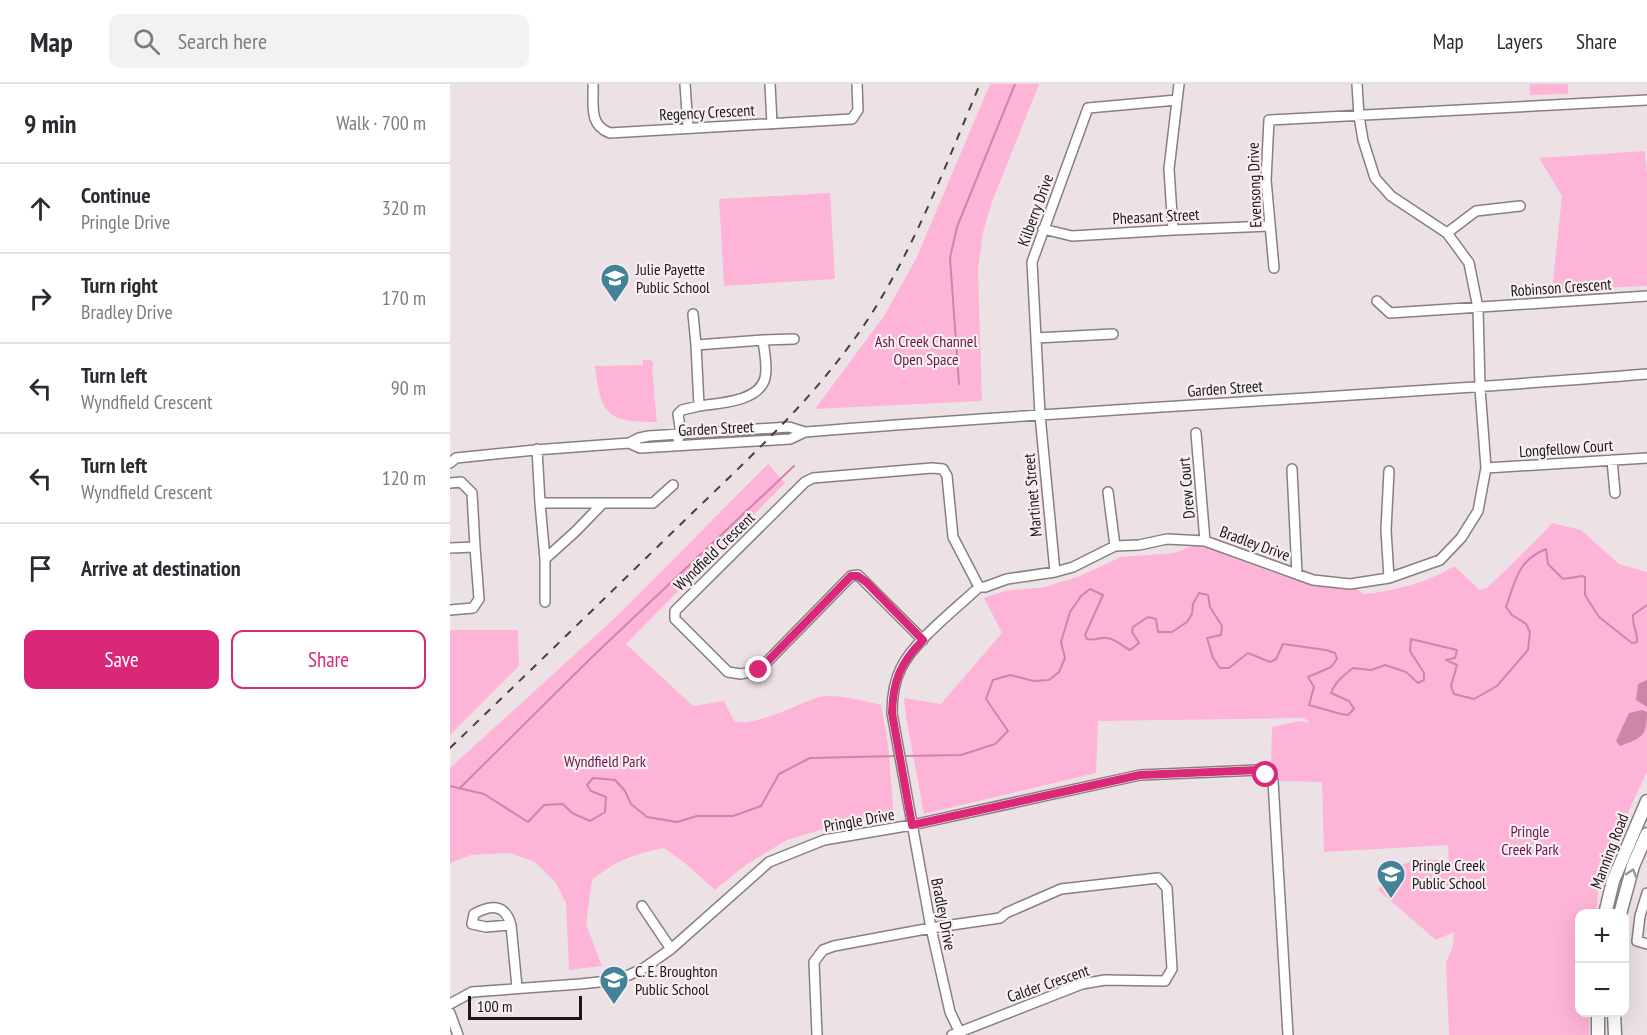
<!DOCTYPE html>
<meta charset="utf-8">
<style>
:root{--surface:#fff;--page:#f2f2f3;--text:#2b2b33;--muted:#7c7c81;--line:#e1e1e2;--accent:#db2777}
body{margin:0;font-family:"PT Sans Narrow",sans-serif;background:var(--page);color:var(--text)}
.controls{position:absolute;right:18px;bottom:18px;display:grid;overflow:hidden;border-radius:12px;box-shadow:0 6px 24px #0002}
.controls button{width:54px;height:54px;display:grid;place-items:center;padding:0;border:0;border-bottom:2px solid var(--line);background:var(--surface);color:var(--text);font:30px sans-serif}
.scale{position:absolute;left:18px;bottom:15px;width:114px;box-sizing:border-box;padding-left:6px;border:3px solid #1a1718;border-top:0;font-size:16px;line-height:21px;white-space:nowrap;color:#1a1718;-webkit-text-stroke:4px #f9eff3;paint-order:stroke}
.stop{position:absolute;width:18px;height:18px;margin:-14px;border:4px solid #db2777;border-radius:50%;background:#fff}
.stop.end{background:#db2777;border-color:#fff;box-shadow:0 2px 6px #0008}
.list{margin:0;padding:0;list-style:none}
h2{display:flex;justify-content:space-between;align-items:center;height:78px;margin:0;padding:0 24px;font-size:26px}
h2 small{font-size:20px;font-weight:400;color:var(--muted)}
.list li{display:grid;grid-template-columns:39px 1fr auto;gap:18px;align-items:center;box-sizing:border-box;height:90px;padding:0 24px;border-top:2px solid var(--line)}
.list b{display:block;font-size:22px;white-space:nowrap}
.list p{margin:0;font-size:20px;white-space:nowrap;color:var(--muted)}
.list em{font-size:20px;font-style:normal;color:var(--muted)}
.actions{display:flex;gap:12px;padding:18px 24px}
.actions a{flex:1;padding:14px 0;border:2px solid var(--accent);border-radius:12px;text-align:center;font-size:21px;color:var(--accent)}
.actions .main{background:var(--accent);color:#fff}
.icon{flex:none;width:33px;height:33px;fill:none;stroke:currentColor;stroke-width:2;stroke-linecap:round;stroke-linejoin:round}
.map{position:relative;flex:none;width:1197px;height:951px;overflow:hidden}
header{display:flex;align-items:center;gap:36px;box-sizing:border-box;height:84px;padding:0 30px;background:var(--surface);border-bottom:2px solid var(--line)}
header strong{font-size:28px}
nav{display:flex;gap:33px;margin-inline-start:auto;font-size:21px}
.search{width:420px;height:54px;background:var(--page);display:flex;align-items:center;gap:15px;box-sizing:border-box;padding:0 21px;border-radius:12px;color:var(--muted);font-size:22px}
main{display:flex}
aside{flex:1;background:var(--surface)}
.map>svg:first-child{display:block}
.green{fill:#feb4d7}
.water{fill:#cf85a9}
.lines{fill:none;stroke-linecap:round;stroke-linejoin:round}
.stream{stroke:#cf85a9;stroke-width:2}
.minor-casing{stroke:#887f83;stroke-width:12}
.major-casing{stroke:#887f83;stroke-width:15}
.minor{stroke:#fff;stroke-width:9}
.major{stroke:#fff;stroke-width:12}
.rail{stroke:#444041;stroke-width:2;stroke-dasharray:8 8;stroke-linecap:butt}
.oneway{stroke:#989797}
.route{stroke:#db2777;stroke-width:8}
.labels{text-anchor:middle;stroke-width:4.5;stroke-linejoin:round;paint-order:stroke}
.street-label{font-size:16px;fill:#1a1718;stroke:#f9eff3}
.poi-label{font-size:16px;fill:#1a1718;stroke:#f9eff3;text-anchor:start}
.park-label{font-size:16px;fill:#6c1448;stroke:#f9eff3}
</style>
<header>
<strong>Map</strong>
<div class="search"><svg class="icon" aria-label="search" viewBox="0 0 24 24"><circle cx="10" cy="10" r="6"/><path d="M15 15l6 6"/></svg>Search here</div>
<nav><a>Map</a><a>Layers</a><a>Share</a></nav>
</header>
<main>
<aside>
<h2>9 min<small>Walk · 700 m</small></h2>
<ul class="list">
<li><svg class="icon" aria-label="ahead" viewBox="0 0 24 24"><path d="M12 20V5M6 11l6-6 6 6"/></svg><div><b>Continue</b><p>Pringle Drive</p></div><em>320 m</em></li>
<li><svg class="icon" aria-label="right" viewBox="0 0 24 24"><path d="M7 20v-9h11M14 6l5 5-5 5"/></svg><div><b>Turn right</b><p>Bradley Drive</p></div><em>170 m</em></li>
<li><svg class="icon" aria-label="left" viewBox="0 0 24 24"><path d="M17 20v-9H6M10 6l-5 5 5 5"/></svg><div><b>Turn left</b><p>Wyndfield Crescent</p></div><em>90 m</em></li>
<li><svg class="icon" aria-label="left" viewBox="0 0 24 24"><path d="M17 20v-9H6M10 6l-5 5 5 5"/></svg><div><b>Turn left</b><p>Wyndfield Crescent</p></div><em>120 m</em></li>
<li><svg class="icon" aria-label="arrive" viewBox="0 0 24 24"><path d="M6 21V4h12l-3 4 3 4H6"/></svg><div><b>Arrive at destination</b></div></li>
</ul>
<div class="actions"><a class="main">Save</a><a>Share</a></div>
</aside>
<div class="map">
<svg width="1197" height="951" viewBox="0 0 1197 951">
<rect width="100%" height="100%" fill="#ece2e6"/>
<path class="green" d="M540,0H589L542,118L533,148L528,186L532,317L365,325L434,232L466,175Z
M1080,0H1118V10L1080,11Z
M1195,67L1197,91V202L1102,206L1112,112L1089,74Z
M380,109L385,195L274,202L269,115Z
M193,276H201L204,280L202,284L207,338C156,338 151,331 145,282L193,281Z
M318,380L335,399L176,560L243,622L274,617L284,637C305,644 348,619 370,613C384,609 416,617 431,621L438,660L444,733L380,743L337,756L297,780L265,806L236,780L214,764C184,770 165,777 142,796L136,840L152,882L119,886L116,819L106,799L85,778L60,769L21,771L0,779V684L168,531Z
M1102,439L1131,446L1169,480L1197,488V688L1181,722L1148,809L1146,829L1130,830V928L1139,929V951H999L996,879L1003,862L1004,848L986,856L928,806L943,784L967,775L990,776L999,779L998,761L874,768L872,698L823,697L821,681L822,643L849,637L860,639L857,636L853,634L648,637L646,689L474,730L456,633L454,614L491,620L552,549L534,514L555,507L595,503L630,492L671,473L724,469L756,457L847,491L899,500L914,510C945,507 977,499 1004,482L1030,506L1037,504C1059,482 1082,462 1102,439Z
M0,546H68L69,582L0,651Z"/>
<path class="water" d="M1197,596V623L1186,616L1188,600Z
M1192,626L1197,628C1197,652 1192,654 1170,662L1166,657L1179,629Z"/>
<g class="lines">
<path class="stream" d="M509,300L500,174L507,143L565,0
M454,672L511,671L545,660L558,647L536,615L543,596L560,591L584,597L599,596L609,588L615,574L611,558L620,528L631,512L640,505L653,511L635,551L637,555C645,557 650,553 657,554C666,555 672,562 680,566L689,559L682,548L683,543L698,533L706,535L708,548H722L737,538L742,530L743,520L749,509L758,511L760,523L772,542L771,551L757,554L763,574L770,584H779L798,569L820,578L826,575L833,560L876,566L885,569L887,575L881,583L858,593L864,603L859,621L891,630L898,631L904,625L899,617L881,609C885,598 894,591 903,584L921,586L935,581L956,588L968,599L974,596V589L960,567L961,555L1007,566L1005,574L996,576L1007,581L1001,602L1004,610L1024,615L1047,602L1078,566L1080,548L1076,540L1062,531L1056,523C1066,496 1067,477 1096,465L1098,480L1113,495L1132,492L1135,493V511L1149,533L1182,559L1187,558C1188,547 1182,543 1183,531L1197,521
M0,702L34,710L78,738L94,721L113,720L122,729L140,737L155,728L156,713L141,707L137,701L143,694L165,696L175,707L181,720L197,733L227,738L247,732H283L311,722L329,690L360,674L448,672
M11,703L142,573L344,382"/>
<g class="minor-casing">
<path id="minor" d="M143,0C144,20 138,41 160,49L402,35L408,26L407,0
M235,0L238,43
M320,0L322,40
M593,145L622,152L723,146L820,142
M723,146L719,85L729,0
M997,149L1026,127L1070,122
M824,184L816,96L819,36L1197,16
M927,217L940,229L1197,212
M243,230L246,261
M586,254L663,250
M313,256L344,255
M746,349L755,457
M228,355L231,350L228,330L232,326L249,322L246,261L313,256C314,267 318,282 315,294C309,318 269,319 249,322
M179,359L189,354L199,352L339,343L355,348C635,325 916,313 1197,290
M87,365L90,419
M1162,376L1165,409
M0,379L6,374L85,366L179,359L190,364L340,355L355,348
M1036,384L1197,374
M842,385L847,490
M0,399L11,398L22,409L25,463L0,464
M658,408L665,462
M95,475L126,447L153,419
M605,488L590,331L582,178L638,24L727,16
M939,494L936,446L939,387
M95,518V475L90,419H203L223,401
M0,526L23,524L29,515L25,463
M473,556L408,491L401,492L309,586L291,590L278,588L225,535V527L355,398L363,394L482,384L493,385L497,392L503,453L529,503
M1197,809L1190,832L1187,857L1197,860
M192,822L221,865
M61,841L36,843L22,840L24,830C40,821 55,819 61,841L67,903
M0,920L22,908L130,900L149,898L179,891L194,884L221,865L319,778L374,756L462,741L690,691L809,686L823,697L838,951
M0,929L8,951
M367,951L364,878L373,866L384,862L481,844L550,834L556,829L611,805L708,794L717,804L722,885L715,897L655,896L632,900L502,951
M511,951L500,928L481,844L442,629C442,613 444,598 451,584C464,557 507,524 529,503H535L557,495L605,488L623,483L665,462L689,461L717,455L755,457L863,496L900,500L939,494L990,476L1011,454L1028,427L1036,384L1030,304L1028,224L1019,179L997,149L941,112L925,94L913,56L909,32L907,0"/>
</g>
<g class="major-casing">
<path id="major" d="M1155,830L1163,797L1197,717
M1170,830L1183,782L1197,750
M1148,928V951
M1164,928L1165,951"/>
</g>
<use href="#minor" class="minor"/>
<use href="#major" class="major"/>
<path class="rail" d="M0,664C78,589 156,513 234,437C301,372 371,309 422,229C467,158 497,78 530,0"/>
</g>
<defs><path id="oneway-chevron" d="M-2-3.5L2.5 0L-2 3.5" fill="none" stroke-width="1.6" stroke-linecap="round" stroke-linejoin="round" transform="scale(1.5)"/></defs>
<use class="oneway" href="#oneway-chevron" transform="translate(1182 789) rotate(-73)"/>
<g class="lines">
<path class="route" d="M309,586L401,492H408L416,498L473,556C450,579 443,597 442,629L462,741L690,691L809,686L816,691"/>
</g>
<defs>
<g id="school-pin" transform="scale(1.5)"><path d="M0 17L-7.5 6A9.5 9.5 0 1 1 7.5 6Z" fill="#438297" stroke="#f9eff3"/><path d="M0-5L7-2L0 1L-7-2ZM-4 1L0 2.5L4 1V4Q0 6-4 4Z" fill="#fff"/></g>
</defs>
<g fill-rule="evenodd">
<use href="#school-pin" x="165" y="194"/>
<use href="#school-pin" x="941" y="790"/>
<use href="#school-pin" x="164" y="896"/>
</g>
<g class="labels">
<g class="street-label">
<text transform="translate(257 28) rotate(-3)" y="6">Regency Crescent</text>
<text transform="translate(804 101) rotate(-92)" y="6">Evensong Drive</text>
<text transform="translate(585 126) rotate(-70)" y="6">Kilberry Drive</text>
<text transform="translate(706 132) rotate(-3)" y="6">Pheasant Street</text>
<text transform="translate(1111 203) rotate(-4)" y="6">Robinson Crescent</text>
<text transform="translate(775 304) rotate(-4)" y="6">Garden Street</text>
<text transform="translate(266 344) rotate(-3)" y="6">Garden Street</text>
<text transform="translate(1116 364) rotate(-4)" y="6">Longfellow Court</text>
<text transform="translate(736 404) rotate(-95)" y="6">Drew Court</text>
<text transform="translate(582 411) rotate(-95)" y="6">Martinet Street</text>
<text transform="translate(805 459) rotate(20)" y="6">Bradley Drive</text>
<text transform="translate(264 467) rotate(-44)" y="6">Wyndfield Crescent</text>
<text transform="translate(409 736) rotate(-10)" y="6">Pringle Drive</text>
<text transform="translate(1159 767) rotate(-69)" y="6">Manning Road</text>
<text transform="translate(494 830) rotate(79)" y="6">Bradley Drive</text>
<text transform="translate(598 899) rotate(-19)" y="6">Calder Crescent</text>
</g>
<g class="poi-label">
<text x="186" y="191">Julie Payette<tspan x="186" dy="18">Public School</tspan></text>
<text x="962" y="787">Pringle Creek<tspan x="962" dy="18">Public School</tspan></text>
<text x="185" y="893">C. E. Broughton<tspan x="185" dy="18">Public School</tspan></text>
</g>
<g class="park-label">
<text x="476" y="263">Ash Creek Channel<tspan x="476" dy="18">Open Space</tspan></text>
<text x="155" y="683">Wyndfield Park</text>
<text x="1080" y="753">Pringle<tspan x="1080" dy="18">Creek Park</tspan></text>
</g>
</g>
</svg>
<div class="controls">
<button>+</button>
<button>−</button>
</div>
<div class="scale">100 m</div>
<div class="stop" style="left:816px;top:691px"></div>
<div class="stop end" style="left:309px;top:586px"></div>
</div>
</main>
